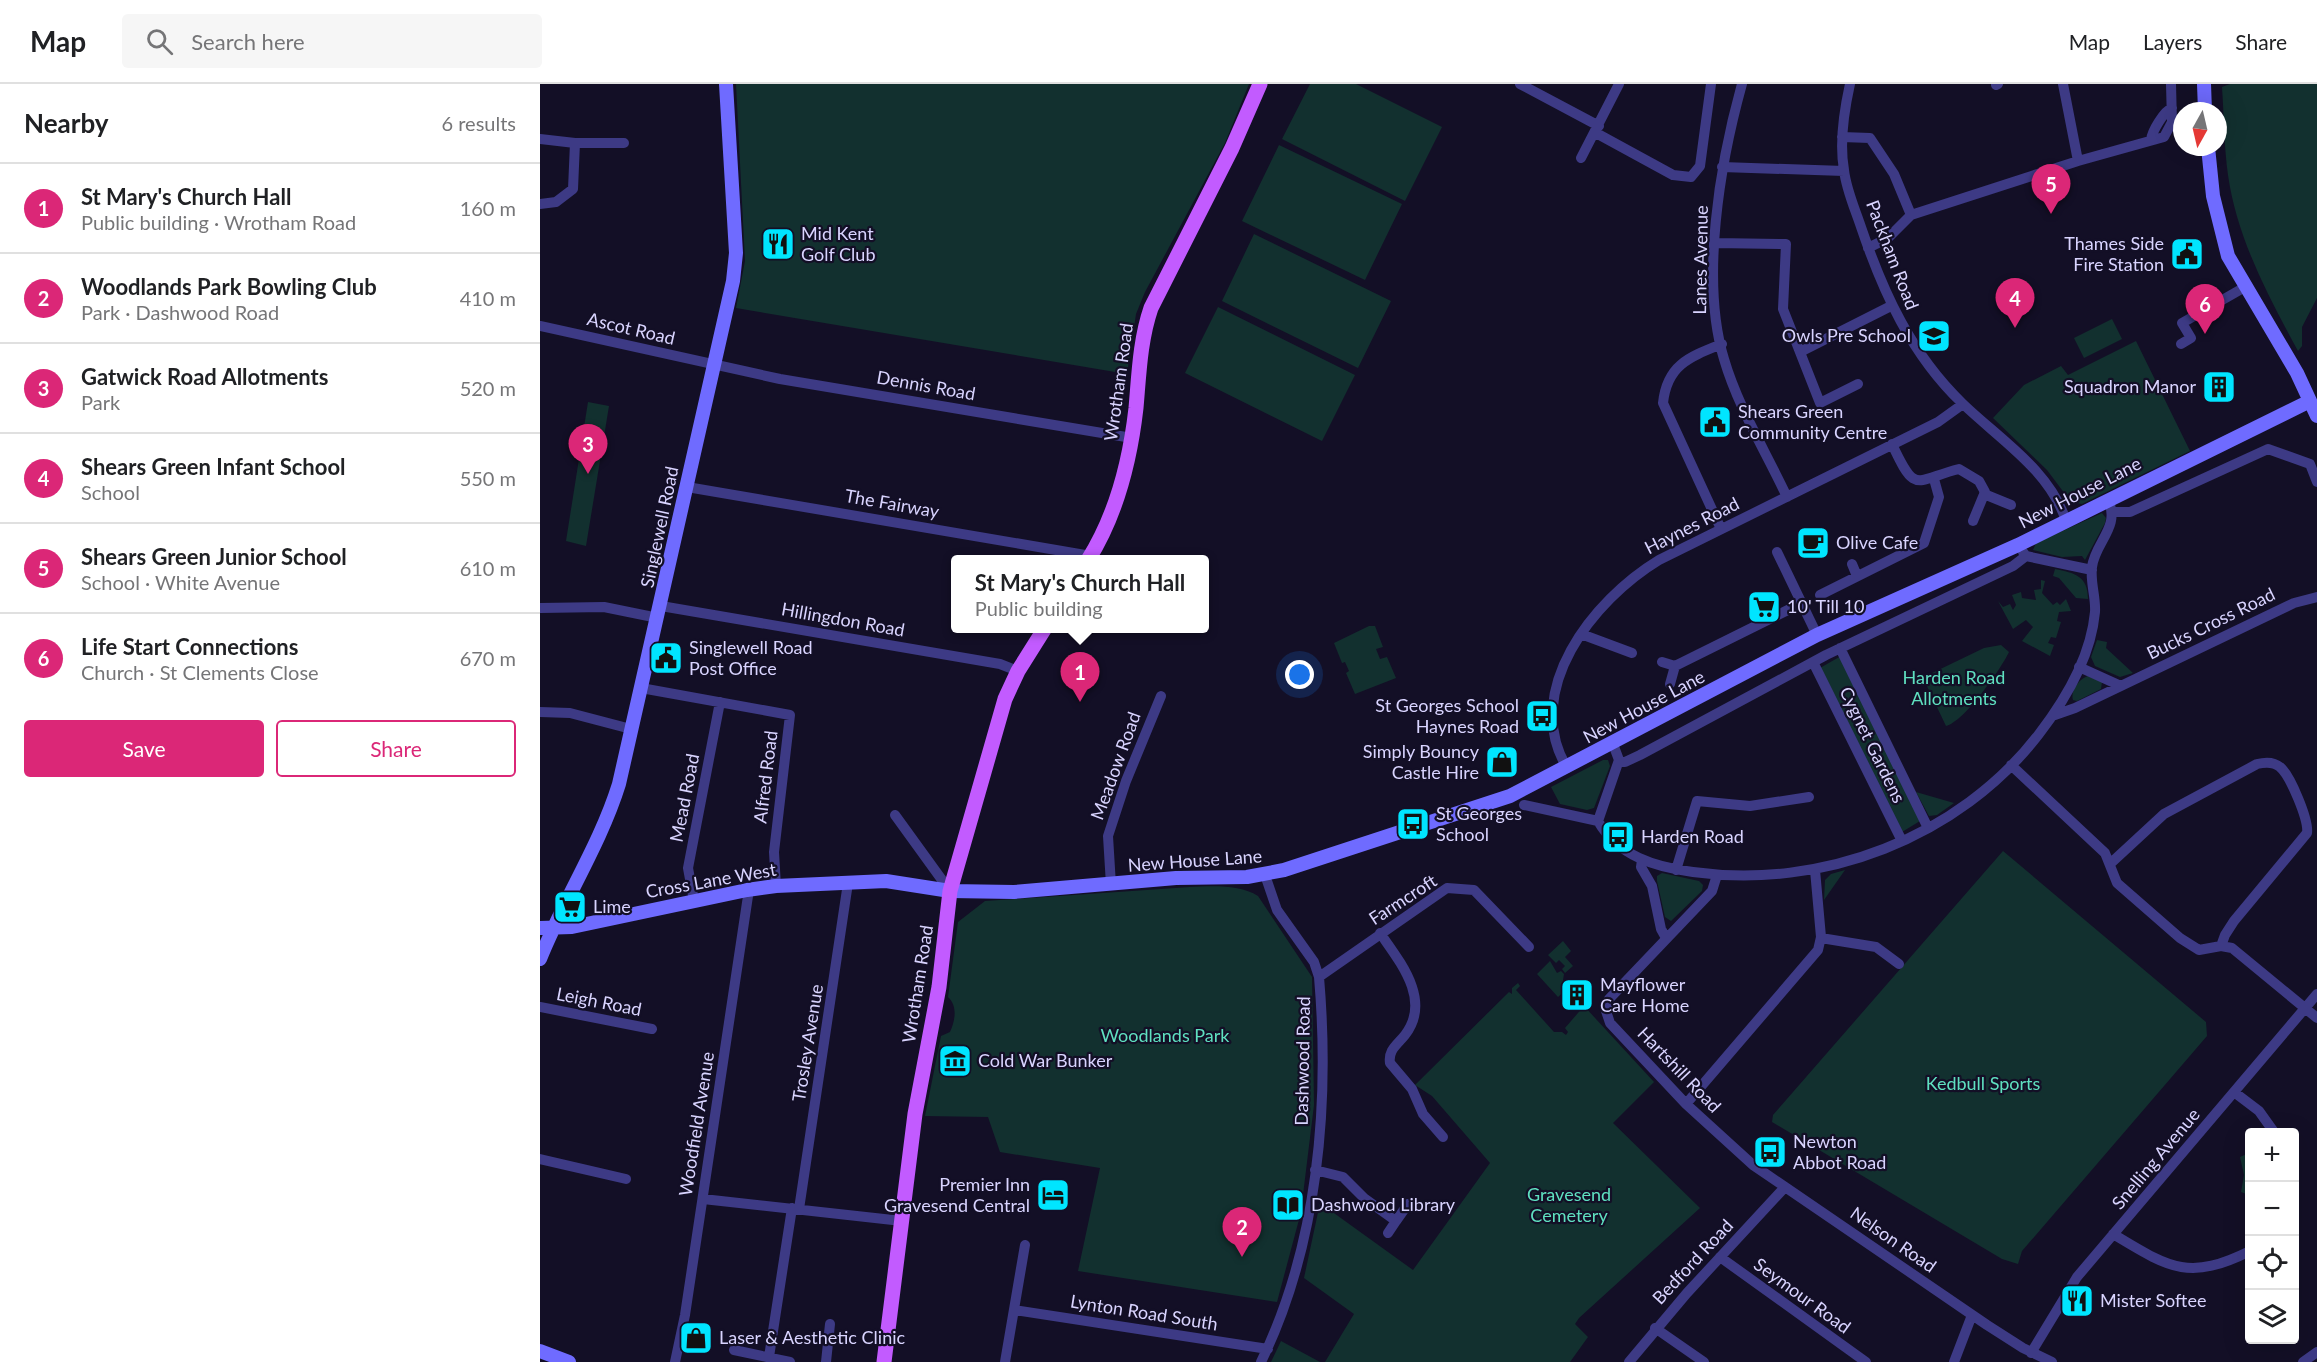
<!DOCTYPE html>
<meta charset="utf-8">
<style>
:root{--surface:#fff;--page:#f6f6f6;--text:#202124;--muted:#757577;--line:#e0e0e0;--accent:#db2777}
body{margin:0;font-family:Lato,sans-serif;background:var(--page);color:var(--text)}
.controls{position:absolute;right:18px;bottom:18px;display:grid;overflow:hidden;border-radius:6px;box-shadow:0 6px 24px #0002}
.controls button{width:54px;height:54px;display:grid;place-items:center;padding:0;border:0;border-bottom:2px solid var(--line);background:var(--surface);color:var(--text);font:30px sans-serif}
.compass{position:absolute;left:1633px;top:18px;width:54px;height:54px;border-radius:50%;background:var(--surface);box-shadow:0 6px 24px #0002;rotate:188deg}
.you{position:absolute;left:760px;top:591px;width:21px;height:21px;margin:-15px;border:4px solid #fff;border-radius:50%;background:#1a73e8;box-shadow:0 0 0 9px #1a73e833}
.badge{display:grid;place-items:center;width:39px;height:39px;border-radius:50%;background:var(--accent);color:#fff;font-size:20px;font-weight:700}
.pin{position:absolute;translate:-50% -50px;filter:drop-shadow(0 2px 3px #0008)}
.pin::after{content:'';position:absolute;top:32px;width:21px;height:18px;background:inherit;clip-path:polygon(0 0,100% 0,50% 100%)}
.popup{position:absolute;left:411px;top:471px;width:258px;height:78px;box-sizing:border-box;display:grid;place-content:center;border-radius:6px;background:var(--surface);filter:drop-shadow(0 2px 4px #0005);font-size:20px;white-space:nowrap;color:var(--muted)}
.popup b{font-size:22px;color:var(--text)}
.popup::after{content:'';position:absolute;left:50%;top:100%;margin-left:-12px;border:12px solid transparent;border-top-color:var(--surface)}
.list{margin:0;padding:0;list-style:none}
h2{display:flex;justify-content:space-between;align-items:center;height:78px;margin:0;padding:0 24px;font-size:26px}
h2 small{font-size:20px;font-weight:400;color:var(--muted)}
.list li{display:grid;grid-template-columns:39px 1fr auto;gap:18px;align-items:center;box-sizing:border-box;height:90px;padding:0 24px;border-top:2px solid var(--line)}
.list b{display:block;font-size:22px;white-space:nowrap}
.list p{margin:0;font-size:20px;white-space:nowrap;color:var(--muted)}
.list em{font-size:20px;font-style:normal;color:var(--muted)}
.actions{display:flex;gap:12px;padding:18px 24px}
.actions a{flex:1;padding:14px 0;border:2px solid var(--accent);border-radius:6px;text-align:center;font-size:21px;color:var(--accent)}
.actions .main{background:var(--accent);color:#fff}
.icon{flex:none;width:33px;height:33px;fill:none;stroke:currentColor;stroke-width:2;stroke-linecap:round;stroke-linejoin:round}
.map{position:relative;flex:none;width:1777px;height:1278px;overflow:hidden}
header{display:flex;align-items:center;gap:36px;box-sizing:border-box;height:84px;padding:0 30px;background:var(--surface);border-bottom:2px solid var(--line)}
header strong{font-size:28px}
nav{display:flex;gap:33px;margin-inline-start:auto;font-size:21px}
.search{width:420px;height:54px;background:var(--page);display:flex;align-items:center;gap:15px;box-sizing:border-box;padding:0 21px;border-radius:6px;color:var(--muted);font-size:22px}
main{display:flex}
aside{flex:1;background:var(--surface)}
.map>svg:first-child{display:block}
.green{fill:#12302f}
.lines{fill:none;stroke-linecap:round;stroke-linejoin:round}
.street{stroke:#3d3a85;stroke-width:10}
.secondary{stroke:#6f6bff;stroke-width:14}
.primary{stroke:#c25bff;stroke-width:15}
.labels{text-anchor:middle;stroke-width:4.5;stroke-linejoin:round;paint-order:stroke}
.poi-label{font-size:18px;fill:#d9d4ff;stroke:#130f26;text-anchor:start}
.street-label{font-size:18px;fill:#d9d4ff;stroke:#130f26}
.park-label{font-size:18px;fill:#5fe0c0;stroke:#130f26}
</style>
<header>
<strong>Map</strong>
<div class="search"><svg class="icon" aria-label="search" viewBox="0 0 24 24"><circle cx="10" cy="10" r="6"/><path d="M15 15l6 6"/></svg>Search here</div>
<nav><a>Map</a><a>Layers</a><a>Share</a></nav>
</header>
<main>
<aside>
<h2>Nearby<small>6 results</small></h2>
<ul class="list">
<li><span class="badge">1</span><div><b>St Mary's Church Hall</b><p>Public building · Wrotham Road</p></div><em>160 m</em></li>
<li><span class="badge">2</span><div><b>Woodlands Park Bowling Club</b><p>Park · Dashwood Road</p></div><em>410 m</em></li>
<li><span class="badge">3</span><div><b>Gatwick Road Allotments</b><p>Park</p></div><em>520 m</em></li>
<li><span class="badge">4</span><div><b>Shears Green Infant School</b><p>School</p></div><em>550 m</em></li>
<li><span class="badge">5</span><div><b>Shears Green Junior School</b><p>School · White Avenue</p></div><em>610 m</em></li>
<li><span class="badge">6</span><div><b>Life Start Connections</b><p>Church · St Clements Close</p></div><em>670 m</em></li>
</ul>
<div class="actions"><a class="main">Save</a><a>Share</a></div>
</aside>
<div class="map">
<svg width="1777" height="1278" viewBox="0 0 1777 1278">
<rect width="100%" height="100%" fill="#130f26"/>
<path class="green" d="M196,0H709L685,59L605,208L596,230L587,290L196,224L205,177Z
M770,0H816L902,43L865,117L742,55Z
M1690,0H1777V214L1762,243V262L1758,267C1728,212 1697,154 1688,91C1684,62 1684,32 1682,3Z
M739,61L862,120L825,196L702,137Z
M714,150L851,217L818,284L682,217Z
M678,223L815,291L782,357L645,289Z
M1572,235L1582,255L1544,274L1534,254Z
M1596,257L1650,367L1542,420L1531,418L1507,386L1453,334L1484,301L1521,282L1528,291Z
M48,318L69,322L46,462L26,457Z
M1562,429L1566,434L1565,439L1545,476L1542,472L1522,473L1493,466L1496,459Z
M1515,485C1535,489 1548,492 1548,515L1536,514L1519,494L1513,492Z
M1501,496L1505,497L1502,509L1513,521L1517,518L1520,521L1526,515L1531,527L1519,528L1517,537L1521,538L1516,554L1511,553L1508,559L1514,561L1510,572L1482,557L1493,543L1486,536L1473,545L1458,517L1463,523L1470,520L1473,526L1476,521L1472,511L1481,508L1482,514L1496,516L1494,506L1501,505Z
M829,542H835L843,563L836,565L840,575L847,573L856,594L815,610L806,589L809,587L805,578L802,579L794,559Z
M1557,556L1567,558L1566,564L1593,589L1580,593L1555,582L1551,573Z
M1461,561L1469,568C1461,585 1424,638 1406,642L1385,598L1388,591L1444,564Z
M1301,572L1380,737L1362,748L1280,584Z
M1548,592L1562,598L1561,605L1537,617L1533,616C1530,607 1539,595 1548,592Z
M1063,676H1068L1070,682L1054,724L1047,726L1020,720L1011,703Z
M1376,708L1414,719L1397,731L1389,732Z
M1463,767L1666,938L1667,952L1482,1167L1478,1180L1462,1175L1232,1038L1233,1031Z
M1305,786L1284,816L1285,796L1291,790Z
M1122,789L1159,797L1163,801L1162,807L1131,837L1125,833L1117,797V792Z
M650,803C671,802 700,800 718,812L772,893L774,1021L762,1119L740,1116L739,1124L761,1128L737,1218L538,1187L560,1084L460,1068L448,1033L385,1032L401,952L410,948C415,937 418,922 408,913L418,838L445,817Z
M1023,857L1031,867L1025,873L1033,882L1025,889L1022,885L1025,882L1019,876L1016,879L1008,871Z
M1010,877L1017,889L1021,887L1024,890L1023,896L1030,902L1018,913L997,890Z
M978,899L980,902L976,906L1014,948H1022L1026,951L1028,948L1025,944L1044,922L1114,998L1073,1039L1160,1124L1039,1234L1035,1240L1048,1253L1030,1278H785L814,1230L764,1194L780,1119L873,1186L950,1079L892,1012L875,1001L969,908L972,910V904Z
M1709,1069V1111L1701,1108L1704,1091L1700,1073Z
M741,1257L780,1278H731Z"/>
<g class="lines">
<path class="street" d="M980,0L1059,42
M1202,0C1180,79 1160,196 1184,275C1198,323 1226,368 1247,413
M1310,0C1304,27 1299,58 1304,86C1306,105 1315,125 1321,143C1343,208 1371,270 1422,319C1459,355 1510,386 1526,437
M1523,0L1538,77
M1456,1L1458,0
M1056,49L1133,91L1151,93L1160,82L1171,0
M1302,53L1330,54L1354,90L1371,131
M0,55L35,59
M1611,56C1612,47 1624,27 1632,24
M1041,74L1079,0
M1182,83L1304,87
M0,120L16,118L33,105L35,59H84
M1175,159L1246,160L1243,225L1280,319L1318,300
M1328,164L1348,154L1371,131L1538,77L1624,53L1632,38L1631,0
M0,242L240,295L592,354
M1641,260L1651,254L1642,239L1705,203
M1260,268L1351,222
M1352,360C1376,412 1375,396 1419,385L1439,397L1445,408L1433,437
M147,403L551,472
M1444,410L1471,421
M1573,428H1590L1728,365L1770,380L1777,398
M1181,445L1123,319C1127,281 1149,273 1182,260
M1237,468L1277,551
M1483,468L1486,472L1552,486
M1312,480L1317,492
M1280,511L1384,459L1399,413L1394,395
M121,522L460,580L478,587
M0,524L64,523L118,534
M1041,550L1092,569
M1300,564L1388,744
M1122,578L1135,582
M1273,578L1362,757
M1539,583L1581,602
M1130,600L1135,582L1262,519
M101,604L250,631L234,768L236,802
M0,628L30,629L91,645
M1512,632L1535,624L1754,519L1777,513
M1073,660L1079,676L1058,737C1078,772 1115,783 1153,788C1282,806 1419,754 1499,650C1526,615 1551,572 1555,528C1556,513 1550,498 1552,483C1555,458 1581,443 1568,416
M1079,678H1085L1100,671L1286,571L1473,482L1486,472
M1471,681L1565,769L1577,799L1640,854L1659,866L1681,862L1692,864L1777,934
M1027,684C981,607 1053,516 1119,476L1398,338L1423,320
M984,721L1058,737
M355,731L410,807
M1102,776L1101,783L1112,802L1121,845L1126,854
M1571,779L1624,730L1717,680C1725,678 1733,677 1740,683C1750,691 1769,736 1767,749L1694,837L1685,851L1681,862
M1136,786L1157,717L1210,722L1269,713
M1177,791L1172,807L1069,915L1066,927L1070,939L1146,1020L1213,1081L1447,1241L1483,1264L1512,1278
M571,801L568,752L586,697L621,612
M154,817L148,784L180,618
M840,849C860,878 892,916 865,951C857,961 848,966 850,979L872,1005L883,1030L903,1053
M1281,854L1336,863L1359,880
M779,893L907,804L934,806L989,863
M0,923L112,945
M1694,1008L1719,1027L1734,1048
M1146,1020L1278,866L1281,853L1275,786
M0,1075L86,1095
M775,1086L803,1093L824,1114L856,1137L848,1149
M163,1115L362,1137
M259,1125L308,799
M856,1137L868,1120
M1573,1150C1628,1183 1648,1198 1710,1167
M1180,1173L1326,1278
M474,1226L728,1265
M1115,1244L1164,1278
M194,1266L250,1278
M1491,1269L1537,1193L1777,910
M229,1273L252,1124
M135,1278L145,1231L208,812L207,806
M286,1278L290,1240
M465,1278L485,1161
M721,1278C778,1161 790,1021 779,893L774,878L737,826L725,791
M1089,1278L1147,1209L1245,1103
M1414,1278L1432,1231
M1763,1278L1777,1268"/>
<path class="secondary" d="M1664,0L1665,27
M1668,63L1673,112L1688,172L1757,289L1777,332
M0,844L32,843L207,806L236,802L346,797L410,807L474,808L636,794L707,793L744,786L970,712L1277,551L1478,461L1770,317
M0,875C24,815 60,761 79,700L193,197L196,169L186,0
M0,1267L29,1278"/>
<path class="primary" d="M548,476C577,430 590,377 596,324C599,290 600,256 611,224L692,64L720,0
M344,1278L375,1030L399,903L410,807L465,615L478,587L505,544"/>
</g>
<defs>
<g id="restaurant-square" transform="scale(1.725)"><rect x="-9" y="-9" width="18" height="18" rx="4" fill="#00e5ff" stroke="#130f26"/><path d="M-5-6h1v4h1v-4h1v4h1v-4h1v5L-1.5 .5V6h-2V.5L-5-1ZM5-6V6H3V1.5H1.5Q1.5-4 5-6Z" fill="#111"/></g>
<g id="civic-square" transform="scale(1.725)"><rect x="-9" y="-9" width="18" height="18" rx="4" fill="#00e5ff" stroke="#130f26"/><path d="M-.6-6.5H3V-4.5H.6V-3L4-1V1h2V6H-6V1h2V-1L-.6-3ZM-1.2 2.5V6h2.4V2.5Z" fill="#111"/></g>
<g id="school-square" transform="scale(1.725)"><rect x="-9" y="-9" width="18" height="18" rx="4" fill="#00e5ff" stroke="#130f26"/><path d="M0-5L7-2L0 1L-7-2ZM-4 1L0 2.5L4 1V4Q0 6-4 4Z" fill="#111"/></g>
<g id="building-square" transform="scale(1.725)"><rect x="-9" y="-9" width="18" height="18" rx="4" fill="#00e5ff" stroke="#130f26"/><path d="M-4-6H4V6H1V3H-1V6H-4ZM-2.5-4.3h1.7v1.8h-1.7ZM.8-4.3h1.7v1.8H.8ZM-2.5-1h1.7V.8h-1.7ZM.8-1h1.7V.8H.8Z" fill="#111"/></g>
<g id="cafe-square" transform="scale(1.725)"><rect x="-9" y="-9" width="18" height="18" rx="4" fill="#00e5ff" stroke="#130f26"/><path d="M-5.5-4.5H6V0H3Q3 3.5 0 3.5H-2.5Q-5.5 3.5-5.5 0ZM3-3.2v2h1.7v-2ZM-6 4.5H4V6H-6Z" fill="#111"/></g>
<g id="supermarket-square" transform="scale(1.725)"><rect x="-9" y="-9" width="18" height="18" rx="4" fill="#00e5ff" stroke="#130f26"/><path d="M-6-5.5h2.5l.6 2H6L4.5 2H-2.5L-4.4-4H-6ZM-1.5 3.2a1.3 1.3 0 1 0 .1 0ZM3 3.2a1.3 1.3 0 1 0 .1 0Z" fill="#111"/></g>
<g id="bus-square" transform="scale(1.725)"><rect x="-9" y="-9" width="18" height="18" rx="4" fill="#00e5ff" stroke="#130f26"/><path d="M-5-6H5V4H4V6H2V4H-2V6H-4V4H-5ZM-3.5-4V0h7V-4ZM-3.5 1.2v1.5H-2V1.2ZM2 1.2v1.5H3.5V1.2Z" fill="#111"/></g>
<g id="shop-square" transform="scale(1.725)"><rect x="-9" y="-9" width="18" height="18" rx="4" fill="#00e5ff" stroke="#130f26"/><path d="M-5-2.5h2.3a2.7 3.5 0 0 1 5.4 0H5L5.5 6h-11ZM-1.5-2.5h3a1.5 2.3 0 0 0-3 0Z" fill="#111"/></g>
<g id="museum-square" transform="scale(1.725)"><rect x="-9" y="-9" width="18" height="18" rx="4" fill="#00e5ff" stroke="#130f26"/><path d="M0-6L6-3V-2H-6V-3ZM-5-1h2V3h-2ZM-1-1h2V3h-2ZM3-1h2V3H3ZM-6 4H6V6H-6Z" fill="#111"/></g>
<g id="hotel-square" transform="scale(1.725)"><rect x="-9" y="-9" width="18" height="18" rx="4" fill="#00e5ff" stroke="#130f26"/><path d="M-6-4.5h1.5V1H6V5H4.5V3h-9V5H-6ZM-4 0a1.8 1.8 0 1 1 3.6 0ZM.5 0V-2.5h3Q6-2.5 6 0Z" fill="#111"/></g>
<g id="library-square" transform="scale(1.725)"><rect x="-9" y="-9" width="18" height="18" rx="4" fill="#00e5ff" stroke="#130f26"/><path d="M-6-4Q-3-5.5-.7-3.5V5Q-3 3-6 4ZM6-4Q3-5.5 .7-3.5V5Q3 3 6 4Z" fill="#111"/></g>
</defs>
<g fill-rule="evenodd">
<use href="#restaurant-square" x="238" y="160"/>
<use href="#civic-square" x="1647" y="170"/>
<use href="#school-square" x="1394" y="252"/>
<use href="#building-square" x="1679" y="303"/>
<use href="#civic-square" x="1175" y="338"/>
<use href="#cafe-square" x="1273" y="459"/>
<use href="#supermarket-square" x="1224" y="523"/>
<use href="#civic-square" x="126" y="574"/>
<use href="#bus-square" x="1002" y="632"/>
<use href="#shop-square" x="962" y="678"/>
<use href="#bus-square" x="873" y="740"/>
<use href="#bus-square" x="1078" y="753"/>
<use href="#supermarket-square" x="30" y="823"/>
<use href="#building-square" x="1037" y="911"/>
<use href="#museum-square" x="415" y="977"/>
<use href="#bus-square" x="1230" y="1068"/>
<use href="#hotel-square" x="513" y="1111"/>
<use href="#library-square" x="748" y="1121"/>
<use href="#restaurant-square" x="1537" y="1217"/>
<use href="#shop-square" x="156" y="1254"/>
</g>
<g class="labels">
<g class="poi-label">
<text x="261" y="156">Mid Kent<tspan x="261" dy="21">Golf Club</tspan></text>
<text x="1624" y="166" text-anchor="end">Thames Side<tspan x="1624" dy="21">Fire Station</tspan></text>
<text x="1371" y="258" text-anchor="end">Owls Pre School</text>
<text x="1656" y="309" text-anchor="end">Squadron Manor</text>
<text x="1198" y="334">Shears Green<tspan x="1198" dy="21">Community Centre</tspan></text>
<text x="1296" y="465">Olive Cafe</text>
<text x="1247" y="529">10' Till 10</text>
<text x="149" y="570">Singlewell Road<tspan x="149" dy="21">Post Office</tspan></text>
<text x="979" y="628" text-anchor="end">St Georges School<tspan x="979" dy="21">Haynes Road</tspan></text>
<text x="939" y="674" text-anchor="end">Simply Bouncy<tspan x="939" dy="21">Castle Hire</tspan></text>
<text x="896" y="736">St Georges<tspan x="896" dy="21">School</tspan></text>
<text x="1101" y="759">Harden Road</text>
<text x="53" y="829">Lime</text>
<text x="1060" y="907">Mayflower<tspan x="1060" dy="21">Care Home</tspan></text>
<text x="438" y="983">Cold War Bunker</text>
<text x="1253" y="1064">Newton<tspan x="1253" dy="21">Abbot Road</tspan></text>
<text x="490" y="1107" text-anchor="end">Premier Inn<tspan x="490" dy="21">Gravesend Central</tspan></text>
<text x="771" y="1127">Dashwood Library</text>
<text x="1560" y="1223">Mister Softee</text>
<text x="179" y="1260">Laser &amp; Aesthetic Clinic</text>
</g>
<g class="street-label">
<text transform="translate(1352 171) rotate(69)" y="6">Packham Road</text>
<text transform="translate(1161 176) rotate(-89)" y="6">Lanes Avenue</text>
<text transform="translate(91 245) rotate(13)" y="6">Ascot Road</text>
<text transform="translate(579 298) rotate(-82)" y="6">Wrotham Road</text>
<text transform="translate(386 302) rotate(10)" y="6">Dennis Road</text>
<text transform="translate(1540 409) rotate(-27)" y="6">New House Lane</text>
<text transform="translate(352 420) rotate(10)" y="6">The Fairway</text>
<text transform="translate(1152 442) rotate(-27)" y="6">Haynes Road</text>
<text transform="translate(120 443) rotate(-78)" y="6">Singlewell Road</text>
<text transform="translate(303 536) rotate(10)" y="6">Hillingdon Road</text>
<text transform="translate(1671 540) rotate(-26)" y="6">Bucks Cross Road</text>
<text transform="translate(1104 623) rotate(-28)" y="6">New House Lane</text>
<text transform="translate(1332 661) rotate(64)" y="6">Cygnet Gardens</text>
<text transform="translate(576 682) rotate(-70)" y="6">Meadow Road</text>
<text transform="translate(226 693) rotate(-83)" y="6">Alfred Road</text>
<text transform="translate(145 714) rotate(-79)" y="6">Mead Road</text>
<text transform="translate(655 777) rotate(-4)" y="6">New House Lane</text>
<text transform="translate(171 797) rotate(-10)" y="6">Cross Lane West</text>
<text transform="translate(863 816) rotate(-33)" y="6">Farmcroft</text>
<text transform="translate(378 900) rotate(-81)" y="6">Wrotham Road</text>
<text transform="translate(59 918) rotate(11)" y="6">Leigh Road</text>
<text transform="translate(268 959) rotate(-81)" y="6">Trosley Avenue</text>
<text transform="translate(763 977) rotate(-89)" y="6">Dashwood Road</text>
<text transform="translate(1139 986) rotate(46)" y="6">Hartshill Road</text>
<text transform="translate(157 1040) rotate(-81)" y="6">Woodfield Avenue</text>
<text transform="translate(1616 1075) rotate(-50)" y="6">Snelling Avenue</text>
<text transform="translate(1353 1156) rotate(35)" y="6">Nelson Road</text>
<text transform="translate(1153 1178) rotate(-47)" y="6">Bedford Road</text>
<text transform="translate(1262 1212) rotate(36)" y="6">Seymour Road</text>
<text transform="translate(604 1229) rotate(9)" y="6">Lynton Road South</text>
</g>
<g class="park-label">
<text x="1414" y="600">Harden Road<tspan x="1414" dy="21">Allotments</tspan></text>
<text x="625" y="958">Woodlands Park</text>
<text x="1443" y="1006">Kedbull Sports</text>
<text x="1029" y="1117">Gravesend<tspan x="1029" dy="21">Cemetery</tspan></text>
</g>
</g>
</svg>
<div class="controls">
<button>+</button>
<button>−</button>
<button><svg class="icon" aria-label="locate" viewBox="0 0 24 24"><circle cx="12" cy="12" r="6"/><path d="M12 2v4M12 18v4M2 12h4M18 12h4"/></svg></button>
<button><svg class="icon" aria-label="layers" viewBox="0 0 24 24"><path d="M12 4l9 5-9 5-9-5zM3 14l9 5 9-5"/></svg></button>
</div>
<svg class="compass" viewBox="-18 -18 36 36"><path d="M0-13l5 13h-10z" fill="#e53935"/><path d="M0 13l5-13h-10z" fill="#757577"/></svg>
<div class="you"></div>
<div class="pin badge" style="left:540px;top:618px">1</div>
<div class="popup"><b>St Mary's Church Hall</b>Public building</div>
<div class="pin badge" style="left:702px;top:1173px">2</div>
<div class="pin badge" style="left:48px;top:390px">3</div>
<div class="pin badge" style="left:1475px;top:244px">4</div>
<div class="pin badge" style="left:1511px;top:130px">5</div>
<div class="pin badge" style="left:1665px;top:250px">6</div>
</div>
</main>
